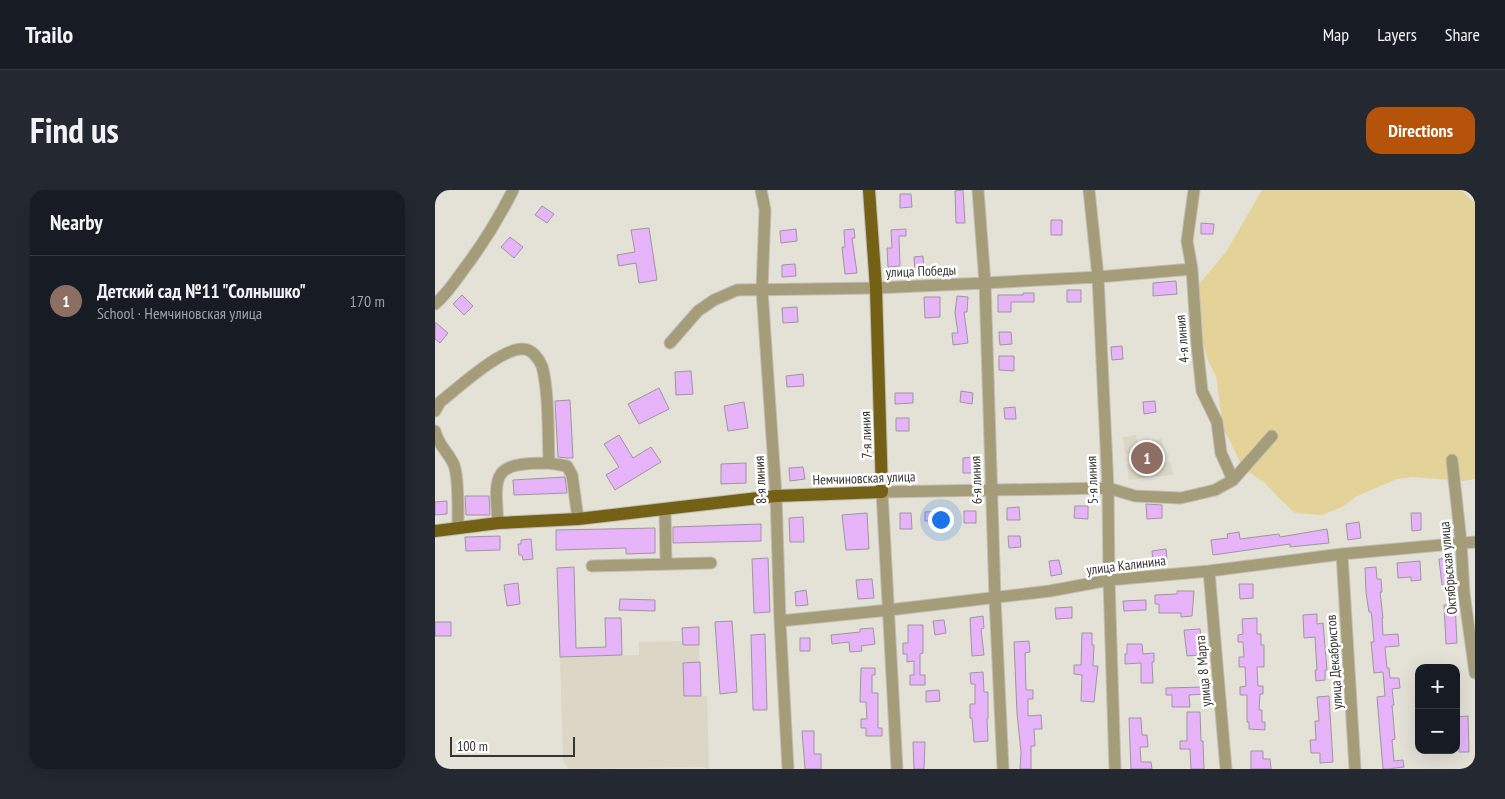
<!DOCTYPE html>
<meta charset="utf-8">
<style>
:root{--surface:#171b24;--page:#242831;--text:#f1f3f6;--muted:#9ea1a6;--line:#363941;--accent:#b45309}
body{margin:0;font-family:"PT Sans Narrow",sans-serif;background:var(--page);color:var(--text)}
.controls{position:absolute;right:15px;bottom:15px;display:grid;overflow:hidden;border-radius:10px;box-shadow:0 5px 20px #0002}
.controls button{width:45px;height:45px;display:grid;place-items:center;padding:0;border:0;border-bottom:1px solid var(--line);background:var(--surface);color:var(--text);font:25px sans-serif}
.scale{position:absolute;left:15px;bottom:12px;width:125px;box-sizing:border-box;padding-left:5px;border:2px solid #363531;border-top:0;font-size:14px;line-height:18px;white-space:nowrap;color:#363531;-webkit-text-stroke:4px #fff;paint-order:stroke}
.you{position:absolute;left:505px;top:329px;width:18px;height:18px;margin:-12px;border:4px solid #fff;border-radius:50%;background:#1a73e8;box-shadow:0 0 0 8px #1a73e833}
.badge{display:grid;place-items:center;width:32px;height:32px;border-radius:50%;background:var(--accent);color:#fff;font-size:16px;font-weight:700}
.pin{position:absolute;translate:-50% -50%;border:2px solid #fff;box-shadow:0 1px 5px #0006}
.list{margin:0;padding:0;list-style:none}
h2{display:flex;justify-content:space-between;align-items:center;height:65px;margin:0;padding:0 20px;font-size:21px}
h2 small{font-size:16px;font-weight:400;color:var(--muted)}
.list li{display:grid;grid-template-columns:32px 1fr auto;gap:15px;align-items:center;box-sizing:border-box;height:90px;padding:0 20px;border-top:1px solid var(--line)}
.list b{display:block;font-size:19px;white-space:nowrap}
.list p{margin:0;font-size:16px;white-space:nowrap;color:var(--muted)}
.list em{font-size:16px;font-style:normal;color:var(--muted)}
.map{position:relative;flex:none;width:1040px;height:579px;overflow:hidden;border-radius:15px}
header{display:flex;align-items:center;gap:30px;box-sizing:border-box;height:70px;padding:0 25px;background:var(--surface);border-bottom:1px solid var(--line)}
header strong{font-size:24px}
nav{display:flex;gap:28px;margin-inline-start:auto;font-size:18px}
.intro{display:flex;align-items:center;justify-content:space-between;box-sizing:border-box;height:120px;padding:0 30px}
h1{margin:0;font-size:35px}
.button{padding:12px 22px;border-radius:15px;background:var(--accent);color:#fff;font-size:18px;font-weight:700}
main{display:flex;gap:30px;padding:0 30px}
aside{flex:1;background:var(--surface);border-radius:15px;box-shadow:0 5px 20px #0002}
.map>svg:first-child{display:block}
.built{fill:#dbd6c5}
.green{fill:#e4d398}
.building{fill:#e7b4f9;stroke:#9d979f}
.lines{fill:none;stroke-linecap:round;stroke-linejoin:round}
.minor-casing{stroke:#c1bfb6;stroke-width:13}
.major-casing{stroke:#c1bfb6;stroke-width:14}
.minor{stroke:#a59c79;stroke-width:11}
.major{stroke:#746116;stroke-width:12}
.labels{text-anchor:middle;stroke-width:5;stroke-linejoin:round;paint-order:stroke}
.street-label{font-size:14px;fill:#363531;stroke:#fff}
</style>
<header>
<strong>Trailo</strong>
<nav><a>Map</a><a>Layers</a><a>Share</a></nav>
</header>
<div class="intro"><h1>Find us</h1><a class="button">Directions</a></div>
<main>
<aside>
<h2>Nearby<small></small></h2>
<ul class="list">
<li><span class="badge" style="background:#8d6e63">1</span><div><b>Детский сад №11 &quot;Солнышко&quot;</b><p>School · Немчиновская улица</p></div><em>170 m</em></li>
</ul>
</aside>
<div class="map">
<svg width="1040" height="579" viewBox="0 0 1040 579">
<rect width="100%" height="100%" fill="#e4e1d7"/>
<path class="built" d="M701,245L703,257L710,256L709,252L727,249L729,262L724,263L725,273L736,272L738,285L721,287L719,277L710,278L711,288L694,290L692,275L701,273L699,263L690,264L688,247Z
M248,451V455H264L266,506H272L274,579L268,577L134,579L128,570L125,467L204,465V452Z"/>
<path class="green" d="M827,0H1026L1037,11H1040V289L1029,291L977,287L962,289L922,306L907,317L887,325L860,323L844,308L830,293L808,278L788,237L781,186L773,171L768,153L764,136L763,111L765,93L791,62Z"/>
<path class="building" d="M528,0L530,33H521L520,1Z
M465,4H476L477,17L465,18Z
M107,16L119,24L112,33L100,25Z
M616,30H627V45H616Z
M766,33L779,34L778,44H766Z
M214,38L222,90L204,93L201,73L184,76L182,65L200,62L196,40Z
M361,39L362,51L346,53L345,41Z
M419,39L420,48H417L422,83L410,84L407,57H410L409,40Z
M471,39V46H464L465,76L453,77L452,58H457L456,40Z
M75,47L88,57L79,68L66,57Z
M488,66L489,80L480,81L479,67Z
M360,74L361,86L347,87V75Z
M741,91L742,104L718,106V93Z
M632,100H646V112H632Z
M588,103H599V112H576V122H563V105H588Z
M27,105L38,116L29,125L18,114Z
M522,106L533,107L532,122H529L533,153L518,155L517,143H523L520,123Z
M489,107H505V127L490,128Z
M362,117L363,132L348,133L347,118Z
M0,132L13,143L5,153L0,149Z
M564,142H576L577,154L565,155Z
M687,156L688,169L677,170L676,157Z
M564,166H579V181L564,180Z
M256,181L258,204L241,205L240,182Z
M368,184L369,196L352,197L351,186Z
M224,198L234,219L204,234L193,214Z
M526,201L538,203L537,214L525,212Z
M460,203H478V213L460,214Z
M135,210L138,268H132L123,267L120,211Z
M720,211L721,222L709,224L708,212Z
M309,212L313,238L293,241L289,216Z
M580,217L581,229H570L569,218Z
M461,228H474V241H461Z
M184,245L198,268L216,257L226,272L180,300L171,285L184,277L169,254Z
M539,267L540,283H528V268Z
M311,273V293L286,294V274Z
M368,277L370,289L355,291L354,278Z
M130,287L132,303L79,305L78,290Z
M30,306H54L55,325H31Z
M12,311V324L0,325V312Z
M711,314L727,315V328L712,329Z
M640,316H653V329L639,328Z
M584,317L585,330H572V318Z
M508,321V331H490V322Z
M529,321H541V333H529Z
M432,323L434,359L411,360L407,325Z
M465,323H476L477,339H465Z
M976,323H986V340L977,341Z
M368,327L369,352H355L354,328Z
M924,332L926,348L913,350L911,334Z
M326,334V351L238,353V337Z
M220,338V363L191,364V358L121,360V340Z
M892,339L894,353L855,357V354L778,365L776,350L793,348L792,344L804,342L805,349L844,344L845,347Z
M65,346V360L31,361L30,347Z
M573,346H585L586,357L574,358Z
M96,349L98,369L88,370L87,365H84L83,354H86V350Z
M731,359L732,370L718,371L717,361Z
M333,368L335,422L319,423L317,369Z
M1017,368V394L1007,395L1004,369Z
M624,370L627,384L616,386L614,371Z
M985,371L986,390L976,391V387L963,388L962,373Z
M139,377L141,458L171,457L170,428H186L187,465L125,467L122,378Z
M941,377L942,389H946L947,402H945L948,428H947L948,445L963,444L964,456L950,457L952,478H954L955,488H964L965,498L957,499L959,515H957L960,549L957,550L959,571L968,570L969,577L953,579H948L942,507L950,506L948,482L939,483L936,452H939L937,429L936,422H934L931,403L930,378Z
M437,389L439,408L423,409L421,390Z
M83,393L85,414L72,416L69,395Z
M804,394H818V408L805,409Z
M371,400L373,415L361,416L360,402Z
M742,401H759L757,426L746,427V423H724V414H720V405L742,404Z
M185,409L220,410V421L184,420Z
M711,410V420L689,421L688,411Z
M1020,414L1022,453L1011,454L1009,415Z
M637,417V428L621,429L620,418Z
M882,424V434L888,433L892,480H890V490L881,491L880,480H882L880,447L869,448L868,425Z
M548,426L549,438L546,439L549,465L537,466L535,428Z
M822,428V444H826V455H829V477H822L823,496H828V504H825L824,520H827V532H830V540L814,539V532H812V505H805V497L811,496L810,477H804V467H809L808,452H803V445L808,444L807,429Z
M509,430L511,443L500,445L498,431Z
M297,431L302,502L285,504L280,432Z
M0,432H16V446H0Z
M473,435H488V463L485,464V485H490V495H475V485H479V471L472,472V464H468V453H473Z
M264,437V455H248L247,438Z
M438,438L440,454L426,456L427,461L415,462L414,452L397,454L396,445L425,442V439Z
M765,439L766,446L761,447L763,465L752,466L749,440Z
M647,443H657V455H659L658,476H663L659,512L646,511L647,485L639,484V475H646Z
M330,444L332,520H318L316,445Z
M365,448H375V461H365Z
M594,451L595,462L590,463L591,500H598V509H593V526L606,525L607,539H599L600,556H596V579H585L586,562L582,523L579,452Z
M692,454H707L708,464L719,463V472H717L718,493H706V473L690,474V464H692Z
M265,472L266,506H249L248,473Z
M426,478H440V485H437V503H443V538H447V546H431V538H426V529H432L431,512H425Z
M548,482L549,502H553V529H552L553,551L539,552L537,528H535V514H540V494H536L535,483Z
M769,497L770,504L754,505L755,517H737V505H731V498Z
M504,500L505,511L491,512V501Z
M894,506L898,572L885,573V563H876L875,550H881L880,531H884L882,507Z
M752,522H765L766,551H768L769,579H756L755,559H745V551H752Z
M1033,526L1034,562H1024V553H1021V527Z
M694,528H706L707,545H712L713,557H705L706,572H716L717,579H696Z
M367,541H379V564H386V579H370Z
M478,552H490L489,579H479Z
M816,561H828V569H835L836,579H816Z"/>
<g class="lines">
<g class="minor-casing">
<path id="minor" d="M326,0L330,20L327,100L341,306L345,431L353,579
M543,0L550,93L560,408L568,579
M654,0L663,87L673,298L674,390L680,579
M759,0L752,51L757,79L762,155L767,201L782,232L786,263L798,290
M0,114C12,104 20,91 29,79C48,54 64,28 78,0
M235,153L263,121L279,110L302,100L441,98L550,93L663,87L757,79
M0,221L5,212C23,198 66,158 88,159C97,159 104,169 107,176C114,202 113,245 114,273L132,276L137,285L143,329
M0,241C3,255 14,263 19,275C24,289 23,322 23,338
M1017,270L1026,352L1029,403L1040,483
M230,319L231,374
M63,333C59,282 58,273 114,273
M907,364L920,579
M157,376L276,373
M774,381L791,579
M345,431L454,420L615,401L674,390L774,381L907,364L1040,352
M462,579L447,302L673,298L700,306L746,308L780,300L798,290L837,246"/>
</g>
<g class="major-casing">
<path id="major" d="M0,341L63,333L143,329L341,306L447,302L441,98L434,0"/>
</g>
<use href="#minor" class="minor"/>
<use href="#major" class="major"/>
</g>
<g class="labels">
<g class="street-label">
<text transform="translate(486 81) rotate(-2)" y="5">улица Победы</text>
<text transform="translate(747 149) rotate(-95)" y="5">4-я линия</text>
<text transform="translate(431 245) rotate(-92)" y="5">7-я линия</text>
<text transform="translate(429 288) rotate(-2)" y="5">Немчиновская улица</text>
<text transform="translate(325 290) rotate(-93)" y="5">8-я линия</text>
<text transform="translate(541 290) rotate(-92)" y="5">6-я линия</text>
<text transform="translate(657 290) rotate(-92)" y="5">5-я линия</text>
<text transform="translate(691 375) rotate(-7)" y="5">улица Калинина</text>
<text transform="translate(1013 378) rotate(-95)" y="5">Октябрьская улица</text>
<text transform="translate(899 472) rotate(-94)" y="5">улица Декабристов</text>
<text transform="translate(768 481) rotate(-95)" y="5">улица 8 Марта</text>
</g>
</g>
</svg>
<div class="controls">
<button>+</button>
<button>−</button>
</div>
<div class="scale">100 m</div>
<div class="you"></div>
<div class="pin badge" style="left:712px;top:268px;background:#8d6e63">1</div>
</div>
</main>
